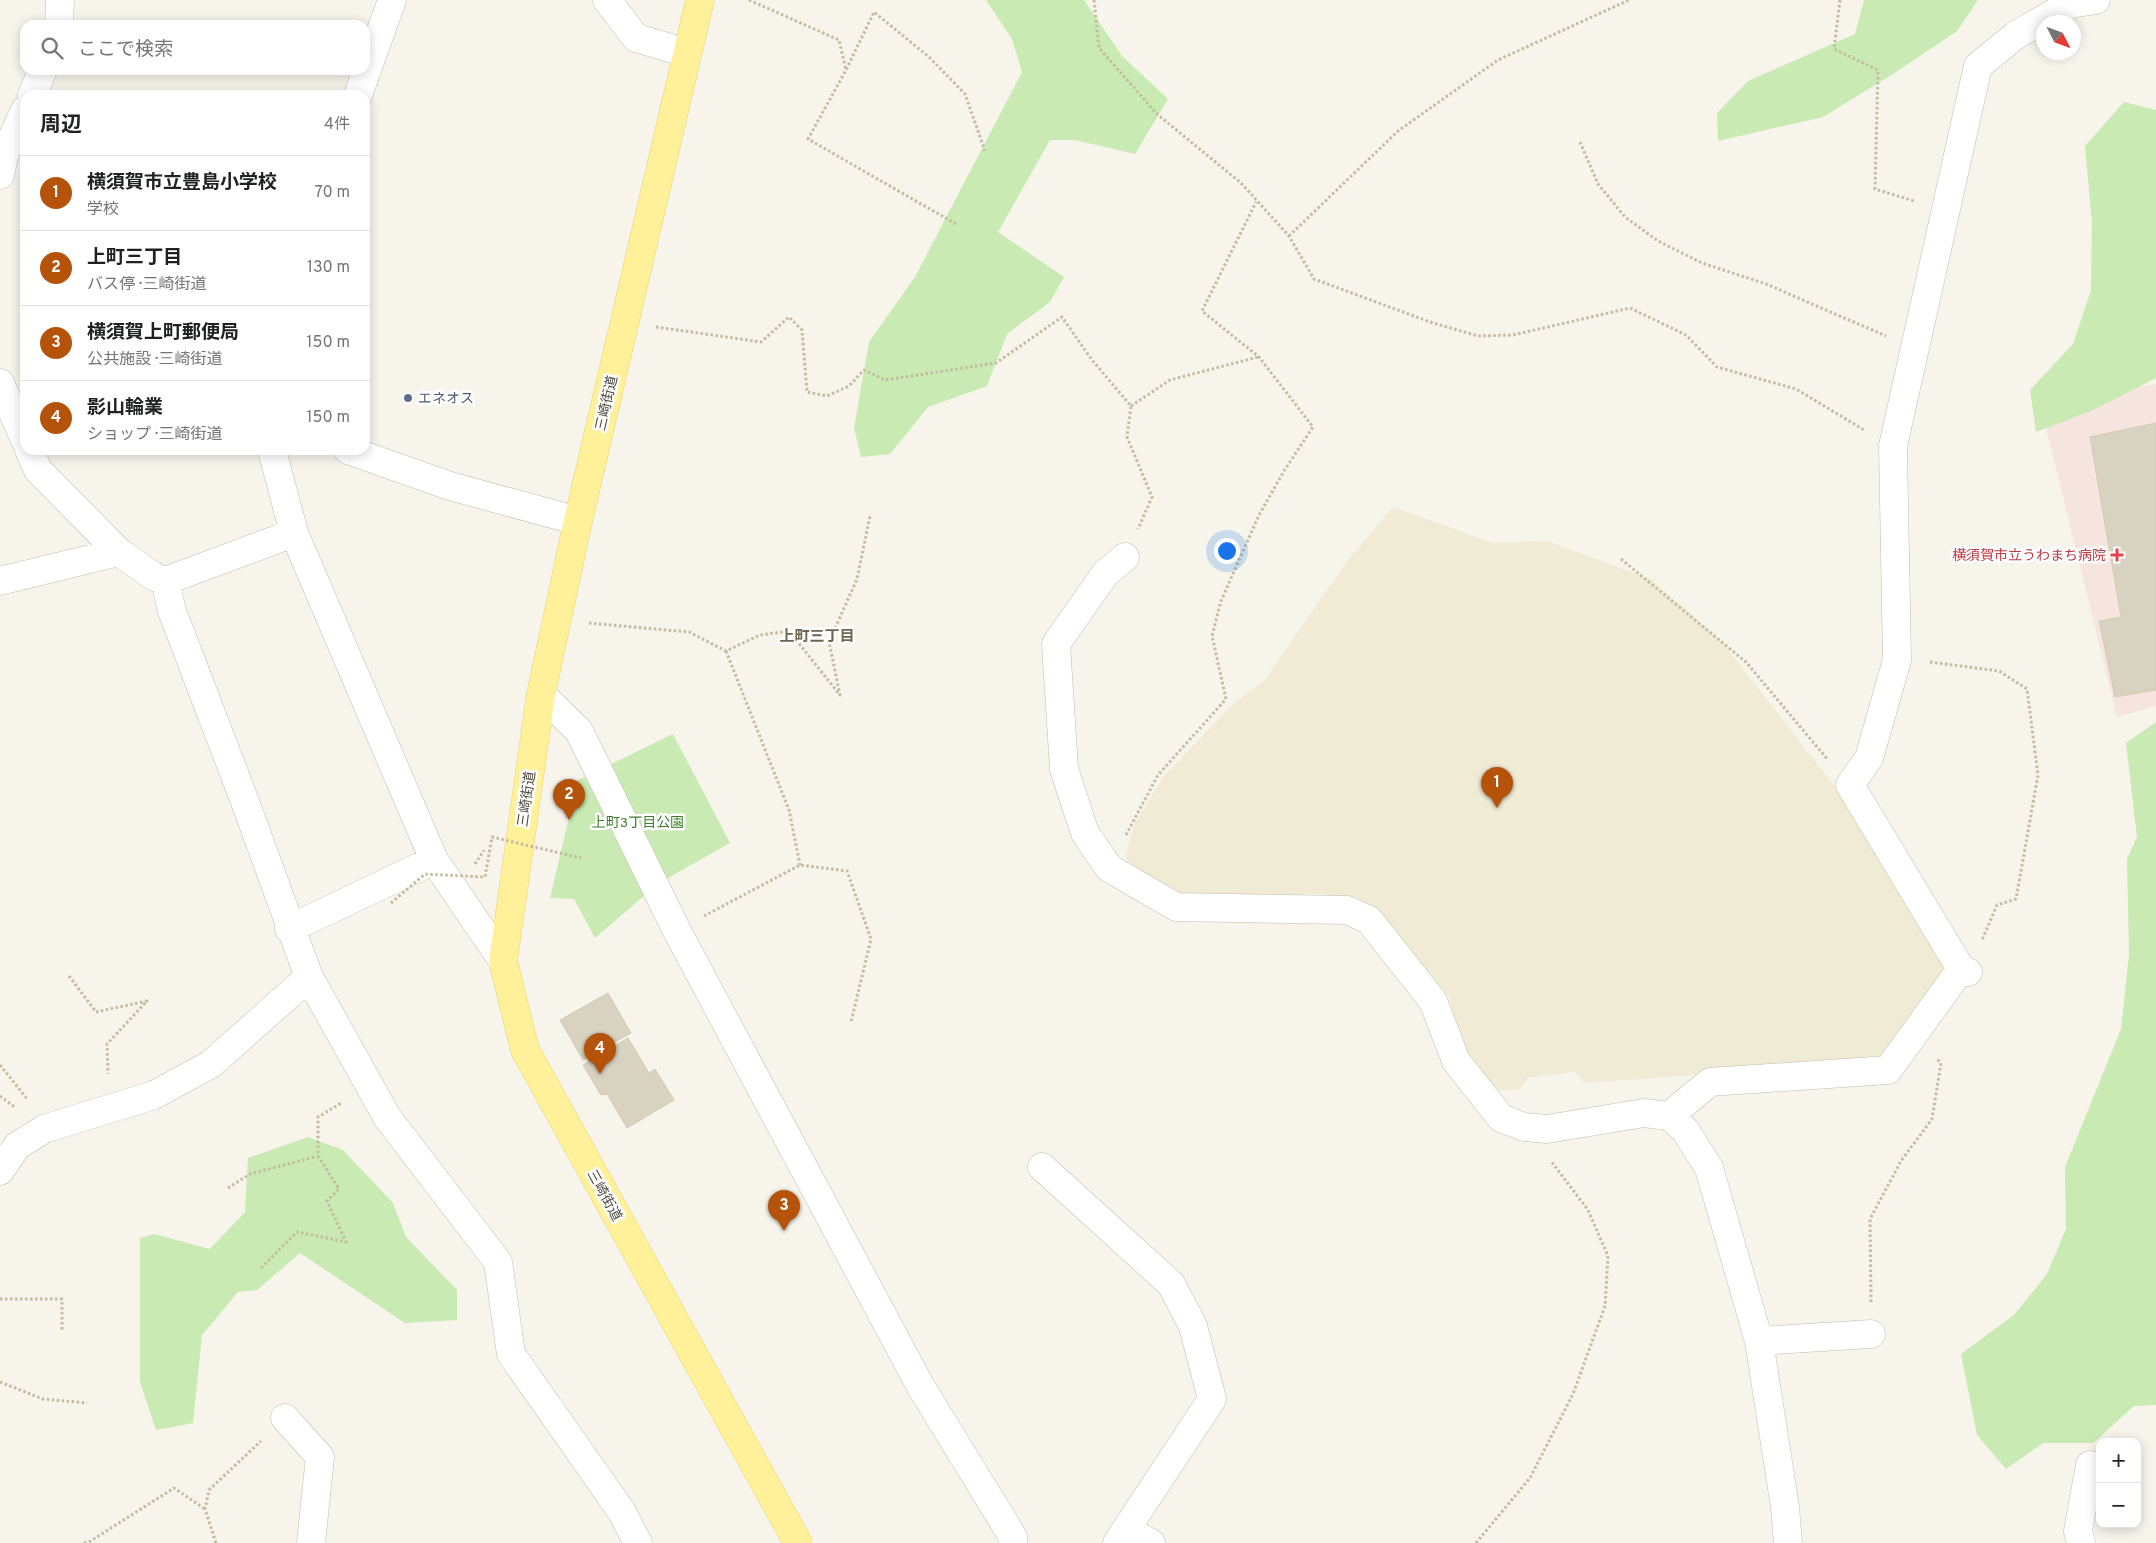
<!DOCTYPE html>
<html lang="ja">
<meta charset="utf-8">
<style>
:root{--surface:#fff;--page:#f2f2f2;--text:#202124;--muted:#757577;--line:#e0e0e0;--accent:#b45309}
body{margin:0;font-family:Overpass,"Noto Sans JP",sans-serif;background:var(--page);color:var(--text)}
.controls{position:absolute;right:15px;bottom:15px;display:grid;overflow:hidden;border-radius:10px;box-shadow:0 2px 12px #0003}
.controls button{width:45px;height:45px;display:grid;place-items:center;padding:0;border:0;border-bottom:1px solid var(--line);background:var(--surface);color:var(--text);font:25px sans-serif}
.compass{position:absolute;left:2036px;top:15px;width:45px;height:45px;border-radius:50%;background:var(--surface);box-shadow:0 2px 12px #0003;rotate:132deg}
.you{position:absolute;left:1226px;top:550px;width:18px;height:18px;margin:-12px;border:4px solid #fff;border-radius:50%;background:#1a73e8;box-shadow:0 0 0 8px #1a73e833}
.badge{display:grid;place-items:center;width:32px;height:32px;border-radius:50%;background:var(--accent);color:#fff;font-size:16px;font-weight:700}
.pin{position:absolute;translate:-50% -41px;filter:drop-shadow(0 1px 2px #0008)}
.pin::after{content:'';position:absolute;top:26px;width:18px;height:15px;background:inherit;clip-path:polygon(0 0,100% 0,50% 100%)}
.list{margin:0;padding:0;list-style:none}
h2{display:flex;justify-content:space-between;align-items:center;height:65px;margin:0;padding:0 20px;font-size:21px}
h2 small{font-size:16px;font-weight:400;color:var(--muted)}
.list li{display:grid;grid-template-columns:32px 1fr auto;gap:15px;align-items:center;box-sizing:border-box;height:75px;padding:0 20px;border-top:1px solid var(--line)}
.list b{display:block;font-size:19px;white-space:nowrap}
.list p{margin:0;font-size:16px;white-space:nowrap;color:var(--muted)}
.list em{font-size:16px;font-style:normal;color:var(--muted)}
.icon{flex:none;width:28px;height:28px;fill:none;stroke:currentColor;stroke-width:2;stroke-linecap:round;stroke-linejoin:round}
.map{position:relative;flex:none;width:2156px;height:1543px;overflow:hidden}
.search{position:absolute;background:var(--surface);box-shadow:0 2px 12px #0003;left:20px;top:20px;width:350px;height:55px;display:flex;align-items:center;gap:12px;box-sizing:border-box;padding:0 18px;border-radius:15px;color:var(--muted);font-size:19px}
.panel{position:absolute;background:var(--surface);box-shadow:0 2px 12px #0003;left:20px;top:90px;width:350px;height:365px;border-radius:15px}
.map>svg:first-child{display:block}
.education{fill:#efebd5}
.medical{fill:#f6e5de}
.green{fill:#c9eab3}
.building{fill:#d8d2c0;stroke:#d3cbb3}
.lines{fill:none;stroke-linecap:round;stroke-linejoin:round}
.minor-casing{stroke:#c2bdad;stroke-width:29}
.major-casing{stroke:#e7d467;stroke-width:29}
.path{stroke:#c4bc9e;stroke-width:3;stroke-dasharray:2.5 2.5;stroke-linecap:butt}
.minor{stroke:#fff;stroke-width:28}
.major{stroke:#fff19a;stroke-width:28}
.path-bridge{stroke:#c4bc9e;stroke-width:3;stroke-dasharray:2.5 2.5;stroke-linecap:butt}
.service-dot{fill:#5c6f8a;stroke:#fff;stroke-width:2}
.health-dot{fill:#e0444e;stroke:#fff;stroke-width:2}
.labels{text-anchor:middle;stroke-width:5;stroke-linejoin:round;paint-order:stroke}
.service-label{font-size:14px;fill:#4e5e75;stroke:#fff;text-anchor:start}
.street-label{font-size:14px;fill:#4a4638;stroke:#fff}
.health-label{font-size:14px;fill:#be3a42;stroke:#fff;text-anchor:end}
.park-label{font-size:14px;fill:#3c7e29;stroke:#fff}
.neighbourhood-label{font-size:15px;font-weight:bold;fill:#6d664f;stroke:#fff}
</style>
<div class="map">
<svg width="2156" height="1543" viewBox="0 0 2156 1543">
<rect width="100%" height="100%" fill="#f6f4eb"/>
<path class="education" d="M1393,507L1493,543L1547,541L1652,580L1722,642L1840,793L1953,966L1878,1062L1584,1083L1575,1072L1528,1078L1519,1089L1482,1092L1466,1067L1449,996L1358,897L1305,893V900L1181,902L1125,858L1135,823L1164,776L1233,704L1264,681L1348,560Z"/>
<path class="medical" d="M2156,384V706L2117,717L2040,403Z"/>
<path class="green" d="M986,0H1084L1122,56L1168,99L1135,154L1075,140H1050L998,232L1064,277L1050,302L1007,334L987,386L928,407L890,454L861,457L854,428L869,342L915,277L1022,72L1012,39Z
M1864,0H1978L1957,31L1896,72L1823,117L1718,141L1717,113L1748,81L1855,34Z
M2124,102L2156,110V378L2093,410L2036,432L2030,390L2073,344L2091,290L2092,223L2085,146Z
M2156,722V1405L2134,1406L2093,1443H2043L2006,1469L1977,1435L1961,1354L2014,1315L2047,1274L2066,1229L2065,1167L2121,1029L2129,955L2127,859L2137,837L2126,743Z
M673,734L730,843L659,883L595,938L574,899L550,898L578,780Z
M308,1137L343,1150L393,1203L406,1237L457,1290V1320L405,1323L300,1253L257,1290L238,1292L202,1335L193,1423L156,1430L140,1382V1238L154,1234L210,1249L245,1212L248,1158Z"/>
<path class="building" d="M2156,423V690L2115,697L2099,621L2121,617L2090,437Z
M608,993L631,1033L583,1060L560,1020Z
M628,1038L649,1073L655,1069L674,1100L627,1128L607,1094L601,1095L583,1065Z"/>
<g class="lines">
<g class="minor-casing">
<path id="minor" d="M607,0L636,38L687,53
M59,25L60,0
M32,95L43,70
M358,95L392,0
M0,175L4,156L25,110
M0,383L25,440
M29,450L38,470L119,552L153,576L165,581L294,533
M272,450L294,533L434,860L503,961
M348,450L450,486L578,521
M1125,557L1105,574L1056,644L1064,769L1085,833L1109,868L1176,907L1347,910L1369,920L1433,1001L1456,1061L1501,1118L1524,1127L1547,1129L1644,1113L1669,1116L1685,1130L1709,1168L1759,1341L1785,1507L1788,1543
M0,581L119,552
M165,581L172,611L244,799L309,977L387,1117L498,1262L511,1354L622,1512L638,1543
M541,694L579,731L677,931L921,1387L1013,1537V1543
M289,929L434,860
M1968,972L1961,969L1850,785L1869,758L1897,660L1893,446L1978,66L2016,35L2070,4L2096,0
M1669,1116L1710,1082L1888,1070L1961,969
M1042,1167L1171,1284L1193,1326L1212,1399L1117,1543
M0,1171L17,1146L44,1129L154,1095L211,1064L309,977
M1759,1341L1871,1334
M285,1418L320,1457L311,1543
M1127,1530L1151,1543
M2081,1543L2078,1531L2090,1465"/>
</g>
<g class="major-casing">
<path id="major" d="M700,0L578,521L541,694L503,961L525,1050L798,1543"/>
</g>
<path class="path" d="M749,0L839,40L846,70
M1094,0L1099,48L1157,114L1241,183L1289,236L1314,279L1430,322L1478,336L1513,335L1630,308L1686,335L1717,367L1796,389L1864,430
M1840,0L1834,49L1878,70L1875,189L1914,201
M1580,142L1598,184L1625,217L1658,241L1702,263L1766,284L1886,336
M956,224L808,139L846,70L874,12L929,57L965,94L985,151
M1289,236L1398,131L1498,60L1629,0
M656,327L761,342L789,317L802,330L807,392L827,396L849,386L864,370L885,380L996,363L1062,317L1092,360L1131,406L1127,437L1152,497L1138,529
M1131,406L1170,380L1258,357
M1621,559L1746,662L1828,760
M589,623L689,632L726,651L760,635L789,631L840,695L829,642L857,579L870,516
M726,651L789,810L800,865
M1930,662L1999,671L2027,689L2038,775L2016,899L1997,905L1982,940
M1126,835L1158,775L1226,699L1212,636L1221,601L1259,515L1284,471L1313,427L1259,357L1202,311L1256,202
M475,864L484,850
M704,916L800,865L847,871L871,939L851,1022
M69,976L96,1012L147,1001L107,1044L108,1074
M0,1065L28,1100
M0,1096L16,1108
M228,1188L250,1174L318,1156
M261,1268L297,1232L346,1242L327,1201L339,1189L318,1156V1117L341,1103
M0,1299H62V1332
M1871,1302L1870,1219L1901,1161L1932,1119L1941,1063L1937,1059
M0,1382L43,1399L87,1403
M84,1543L89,1542L174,1488L205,1509
M216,1543L205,1509L209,1490L261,1441
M1476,1543L1530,1478L1573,1394L1605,1306L1608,1256L1588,1210L1551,1161"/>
<use href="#minor" class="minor"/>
<use href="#major" class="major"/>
<path class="path-bridge" d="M391,903L425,874L485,877L492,837L581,858"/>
</g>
<circle class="service-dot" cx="408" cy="398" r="5"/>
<path class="health-dot" d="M2114.5 547.5h5v5h5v5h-5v5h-5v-5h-5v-5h5z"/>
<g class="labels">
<g class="service-label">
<text x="418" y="403">エネオス</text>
</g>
<g class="street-label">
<text transform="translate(606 403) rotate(-77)" y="5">三崎街道</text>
<text transform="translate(526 799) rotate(-82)" y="5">三崎街道</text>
<text transform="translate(605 1195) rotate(61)" y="5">三崎街道</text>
</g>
<g class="health-label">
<text x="2106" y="560">横須賀市立うわまち病院</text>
</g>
<g class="park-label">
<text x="638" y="827">上町3丁目公園</text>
</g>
<g class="neighbourhood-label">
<text x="817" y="641">上町三丁目</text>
</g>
</g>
</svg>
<div class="controls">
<button>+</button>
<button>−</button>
</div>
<svg class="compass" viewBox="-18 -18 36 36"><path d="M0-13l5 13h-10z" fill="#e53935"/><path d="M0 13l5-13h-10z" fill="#757577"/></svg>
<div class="you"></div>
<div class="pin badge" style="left:1497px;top:808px">1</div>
<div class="pin badge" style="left:569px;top:820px">2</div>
<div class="pin badge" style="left:784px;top:1231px">3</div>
<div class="pin badge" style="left:600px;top:1074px">4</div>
<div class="search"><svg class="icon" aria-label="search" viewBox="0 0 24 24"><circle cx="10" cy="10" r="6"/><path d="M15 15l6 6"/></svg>ここで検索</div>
<section class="panel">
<h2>周辺<small>4件</small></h2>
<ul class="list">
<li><span class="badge">1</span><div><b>横須賀市立豊島小学校</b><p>学校</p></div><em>70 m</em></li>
<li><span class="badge">2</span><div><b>上町三丁目</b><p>バス停 · 三崎街道</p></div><em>130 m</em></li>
<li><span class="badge">3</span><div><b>横須賀上町郵便局</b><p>公共施設 · 三崎街道</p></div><em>150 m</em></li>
<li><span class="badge">4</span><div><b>影山輪業</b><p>ショップ · 三崎街道</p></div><em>150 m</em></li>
</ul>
</section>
</div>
